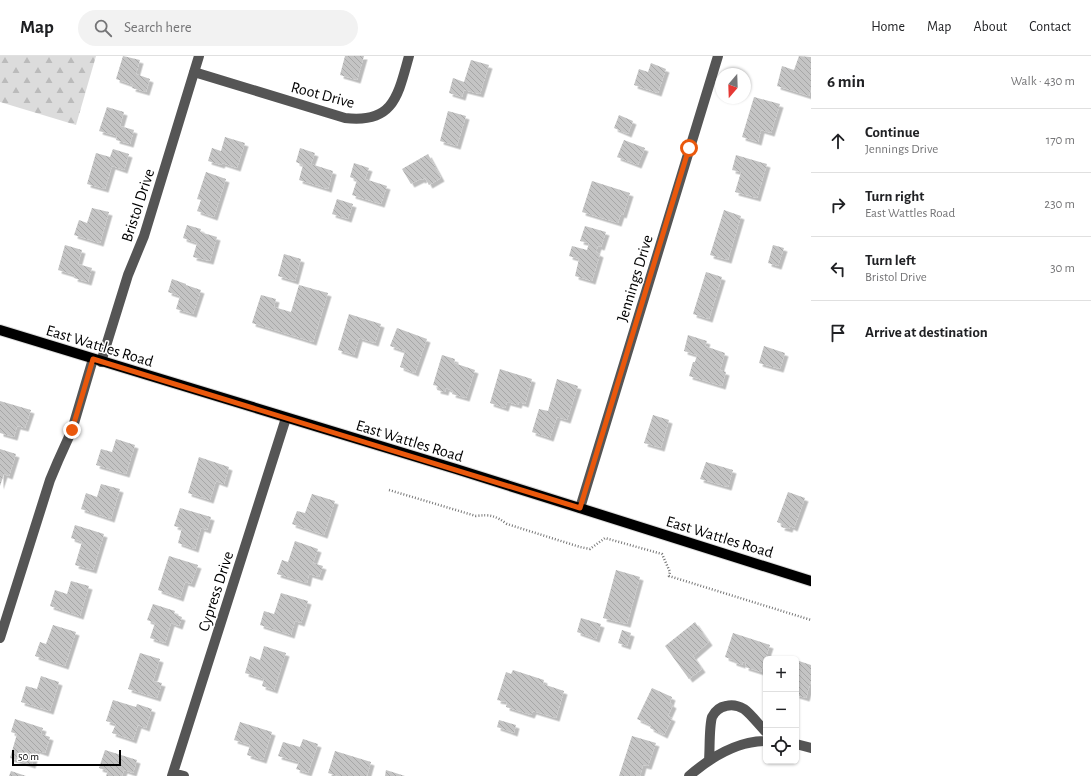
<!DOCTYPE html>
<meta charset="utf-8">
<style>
:root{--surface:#fff;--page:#f2f2f2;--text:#202124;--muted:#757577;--line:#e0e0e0}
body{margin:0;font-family:"Alegreya Sans",sans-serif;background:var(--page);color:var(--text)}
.controls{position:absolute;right:12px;bottom:12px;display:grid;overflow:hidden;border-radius:6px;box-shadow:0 1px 3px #0004}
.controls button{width:36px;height:36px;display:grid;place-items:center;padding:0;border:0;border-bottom:1px solid var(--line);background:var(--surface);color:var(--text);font:20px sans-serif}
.compass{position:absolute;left:715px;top:12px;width:36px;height:36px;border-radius:50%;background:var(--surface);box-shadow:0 1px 3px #0004;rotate:199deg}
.scale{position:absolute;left:12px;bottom:10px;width:109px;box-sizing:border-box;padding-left:4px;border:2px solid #000;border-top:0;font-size:11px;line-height:14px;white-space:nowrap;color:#000;-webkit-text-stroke:3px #fff;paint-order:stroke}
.stop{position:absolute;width:12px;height:12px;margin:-9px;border:3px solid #ea580c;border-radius:50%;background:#fff}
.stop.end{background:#ea580c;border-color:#fff;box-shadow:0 1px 4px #0008}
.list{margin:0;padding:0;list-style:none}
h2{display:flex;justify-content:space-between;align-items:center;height:52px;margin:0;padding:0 16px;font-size:17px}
h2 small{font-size:13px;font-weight:400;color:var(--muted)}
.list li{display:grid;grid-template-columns:26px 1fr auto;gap:12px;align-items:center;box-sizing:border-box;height:64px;padding:0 16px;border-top:1px solid var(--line)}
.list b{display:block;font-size:15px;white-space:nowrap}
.list p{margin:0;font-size:13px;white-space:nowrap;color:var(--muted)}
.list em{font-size:13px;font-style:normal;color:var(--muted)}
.icon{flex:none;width:22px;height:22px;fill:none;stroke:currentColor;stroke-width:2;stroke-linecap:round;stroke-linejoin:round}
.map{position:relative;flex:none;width:811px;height:720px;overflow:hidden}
header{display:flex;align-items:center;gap:24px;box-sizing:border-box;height:56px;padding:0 20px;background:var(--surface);border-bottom:1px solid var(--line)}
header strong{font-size:19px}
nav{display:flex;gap:22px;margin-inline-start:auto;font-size:14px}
.search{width:280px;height:36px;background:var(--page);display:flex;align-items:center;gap:10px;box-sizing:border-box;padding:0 14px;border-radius:22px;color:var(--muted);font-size:15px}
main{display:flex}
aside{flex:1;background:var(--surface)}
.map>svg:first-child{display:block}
.forest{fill:url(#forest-firs)}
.building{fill:url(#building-back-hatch);filter:url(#shadow)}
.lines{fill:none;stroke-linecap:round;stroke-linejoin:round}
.major-casing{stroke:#dbdbdb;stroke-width:12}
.path{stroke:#777;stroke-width:2.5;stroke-dasharray:1 2;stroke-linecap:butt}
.minor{stroke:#555;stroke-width:10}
.major{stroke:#000;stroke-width:10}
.route{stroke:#ea580c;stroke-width:5}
.labels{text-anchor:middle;stroke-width:3;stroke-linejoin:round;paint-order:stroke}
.street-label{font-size:16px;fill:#000;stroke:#fff}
</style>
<header>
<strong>Map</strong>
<div class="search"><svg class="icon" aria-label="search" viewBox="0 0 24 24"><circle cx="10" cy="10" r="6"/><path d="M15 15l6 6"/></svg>Search here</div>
<nav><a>Home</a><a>Map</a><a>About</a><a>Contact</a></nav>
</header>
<main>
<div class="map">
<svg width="811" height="720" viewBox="0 0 811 720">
<defs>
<pattern id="forest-firs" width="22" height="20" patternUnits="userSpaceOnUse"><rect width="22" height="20" fill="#dcdcdc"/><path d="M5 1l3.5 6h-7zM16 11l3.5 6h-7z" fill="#bbb"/></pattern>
<pattern id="building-back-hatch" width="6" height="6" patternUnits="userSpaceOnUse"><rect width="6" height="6" fill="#c4c4c4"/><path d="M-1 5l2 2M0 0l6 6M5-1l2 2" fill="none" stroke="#a7a7a7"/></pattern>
<filter id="shadow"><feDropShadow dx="3.5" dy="3.5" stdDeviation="0" flood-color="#0004"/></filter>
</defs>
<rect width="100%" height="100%" fill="#fff"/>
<path class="forest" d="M0,0H96L76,69L0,46Z"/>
<path class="building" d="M123,0L140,4L136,18L150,23L146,36L132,32L133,29L116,23Z
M345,0H364L357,24L340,19Z
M799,0L811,1V33L809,40L777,30L782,10L794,14Z
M471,4L489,9L480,38L464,34L462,41L449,37L453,22L464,26Z
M651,7L666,13L658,37L634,29L639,13L648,16Z
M754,41L780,48L771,77L761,74L758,86L742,81Z
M107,51L124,56L120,70L134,74L130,88L116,84L117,80L99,75Z
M448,55L466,60L457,90L440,85Z
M619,59L633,65L628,78L614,72Z
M225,81L245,87L237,112L222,107L221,109L208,105L212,92L221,95Z
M624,84L645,92L638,109L617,101Z
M300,92L315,97L311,108L333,115L328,133L299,124L303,109L296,106Z
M113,93L129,98L124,114L112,110L105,133L87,128L96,97L110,101Z
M428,98L441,122L429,129L425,122L422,124L421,123L411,128L402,113Z
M736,99L767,108L757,142L735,136L741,116L732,114Z
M354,107L369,112L365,123L387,130L381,148L352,139L357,124L350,121Z
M206,116L226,123L214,161L197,155L201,144L197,143Z
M592,125L630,137L623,159L621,158L618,167L582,156Z
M337,143L353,148L348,163L332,158Z
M92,152L109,156L100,187L74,179L79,164L87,167Z
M724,154L741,160L728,204L710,199Z
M187,169L201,173L200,176L217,181L210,205L193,201L197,187L183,182Z
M585,170L606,176L601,191L598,190L596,196L600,198L592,225L575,220L579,203L569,200L572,190L587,194L589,187L580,185Z
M65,189L82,194L78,208L92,212L88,226L74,222L75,219L58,214Z
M773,189L784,192L778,210L768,207Z
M284,198L301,203L295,225L278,220Z
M706,216L722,221L709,263L693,258Z
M172,223L186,228V229L201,234L193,258L176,253L180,240L168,236Z
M299,229L328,237L313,286L252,267L261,239L276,243L274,251L291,256Z
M349,258L381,268L375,287L359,282L354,299L338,294Z
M397,272L427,283L415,317L400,311L405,295L390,290Z
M688,279L707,285L705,290L725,297L720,314L726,316L722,330L689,320L693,306H695L697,299L684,295Z
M764,290L785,297L780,313L759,307Z
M442,299L455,303L454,307L475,314L466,342L452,338L453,335L446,332L445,336L437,334L438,330L433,329Z
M500,313L532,323L525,348L519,346L518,349L507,346L505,352L490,347Z
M557,323L578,330L567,364L557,361L550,382L532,376L539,353L548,355Z
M0,345L31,354L25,372L17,370L14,381L0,377Z
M653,359L669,364L661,392L644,387Z
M116,383L135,389L126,418L96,409L101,393L112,396Z
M0,393L16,398L9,420L4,418L0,430Z
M199,401L229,411L224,428L216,425L210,444L188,437Z
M706,406L733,414L728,431L700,423Z
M101,428L120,433L111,463L81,453L86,437L97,441Z
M788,436L805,442L794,472L790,470L789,473L781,471L782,468L777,466Z
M312,438L335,445L324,479L292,468L297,455L305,457Z
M180,452L211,461L207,474L201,472L195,493L178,487L182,472L174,470Z
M75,469L104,478L93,514L75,509L82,486L71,482Z
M295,485L318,493L313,507L323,510L319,521L309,518L307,527L277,518L282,504L288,506Z
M169,500L198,509L191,528L185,526L180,542L158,534Z
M616,514L640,521L627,568L603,562Z
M71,525L89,530L80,560L50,550L55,534L67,538Z
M281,537L308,545L301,567L295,565L291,579L260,569L264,555L274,558Z
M153,548L175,555L174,558L182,561L179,570L171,567L165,587L150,582L155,567L147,564Z
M581,562L601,568L596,583L577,576Z
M695,566L709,586L693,600L702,613L689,623L665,590Z
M53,569L76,576L65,610L35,600L40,586L46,588Z
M622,574L631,577L627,590L618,587Z
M733,577L770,589L761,616L745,611L746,607L743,606L742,609L733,606V604L725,601Z
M264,590L286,597L274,634L262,630L264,623L245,617L250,600L260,604Z
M140,597L160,603L153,625L162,627L157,642L128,633Z
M782,600L790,603H781Z
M796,604L811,609V625L806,642L796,639Z
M513,614L544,624L543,628L564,635L556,662L533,655L531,659L506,651L507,646L497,644L506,616L511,618Z
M41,620L59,626L50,655L21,646L26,630L37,633Z
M652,632L672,641L670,647L673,649L668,660L672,662L664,679L650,672L651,669L637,663Z
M113,644L136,651L137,648L152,653L146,672L138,669L133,684L112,677L116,668L106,665Z
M15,663L43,672L41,678L50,681L45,697L36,694L32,709L10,702L17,678L11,676Z
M499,664L516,669L514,677L497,671Z
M240,666L272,676L263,704L247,699L250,689L234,684Z
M632,680L656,687L648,710L643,709L640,720H619Z
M303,683L318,688L308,717L296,713L299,706L278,700L283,686L300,691Z
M105,694L137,704L133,717L124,714L122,720H106L108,715L99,712Z
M335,695L371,706L367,720H338L328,717Z
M386,714L405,720H385Z
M11,715L26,720H9Z"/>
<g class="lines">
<g class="major-casing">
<path id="major" d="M0,274L456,413L811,525"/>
</g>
<path class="path" d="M389,434L476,460C490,458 496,460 507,468L580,491L590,493L605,482L662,498L670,516L669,520L811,564"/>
<path class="minor" d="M194,16L345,62C394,68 398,39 409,0
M101,306L128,219L144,180L199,0
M580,452L718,0
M0,582L50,424L58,405L72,374L93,303
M796,688L811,692
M709,704C710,693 709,671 712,661C715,655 720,651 726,650C733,648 739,650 744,653C750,657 760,670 766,676
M173,717L184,720
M172,720L286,362
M689,720C711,701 737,685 766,685"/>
<use href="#major" class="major"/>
</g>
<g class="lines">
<path class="route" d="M72,374L93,303L580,452L689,92"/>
</g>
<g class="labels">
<g class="street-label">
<text transform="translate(323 38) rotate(15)" y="6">Root Drive</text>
<text transform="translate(137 149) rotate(-72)" y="6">Bristol Drive</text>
<text transform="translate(634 222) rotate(-73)" y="6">Jennings Drive</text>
<text transform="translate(100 289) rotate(17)" y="6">East Wattles Road</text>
<text transform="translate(410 384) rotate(17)" y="6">East Wattles Road</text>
<text transform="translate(720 480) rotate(17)" y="6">East Wattles Road</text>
<text transform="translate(215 535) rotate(-72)" y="6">Cypress Drive</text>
</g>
</g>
</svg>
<div class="controls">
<button>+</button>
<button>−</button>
<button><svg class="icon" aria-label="locate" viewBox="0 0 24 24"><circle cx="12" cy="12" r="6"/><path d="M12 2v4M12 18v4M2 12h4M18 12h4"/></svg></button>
</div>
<svg class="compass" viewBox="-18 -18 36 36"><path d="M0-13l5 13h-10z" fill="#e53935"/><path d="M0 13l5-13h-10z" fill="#757577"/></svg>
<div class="scale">50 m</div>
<div class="stop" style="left:689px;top:92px"></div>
<div class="stop end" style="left:72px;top:374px"></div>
</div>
<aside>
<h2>6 min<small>Walk · 430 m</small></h2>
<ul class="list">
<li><svg class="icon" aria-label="ahead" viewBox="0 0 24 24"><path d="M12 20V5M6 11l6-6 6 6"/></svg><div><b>Continue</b><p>Jennings Drive</p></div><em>170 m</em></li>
<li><svg class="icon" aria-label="right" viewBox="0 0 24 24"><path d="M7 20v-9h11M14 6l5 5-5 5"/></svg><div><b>Turn right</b><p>East Wattles Road</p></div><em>230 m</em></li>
<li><svg class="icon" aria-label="left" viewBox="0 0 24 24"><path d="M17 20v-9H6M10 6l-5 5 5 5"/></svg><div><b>Turn left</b><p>Bristol Drive</p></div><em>30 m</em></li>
<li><svg class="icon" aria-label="arrive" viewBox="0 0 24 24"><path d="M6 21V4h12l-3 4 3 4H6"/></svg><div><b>Arrive at destination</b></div></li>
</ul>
</aside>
</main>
